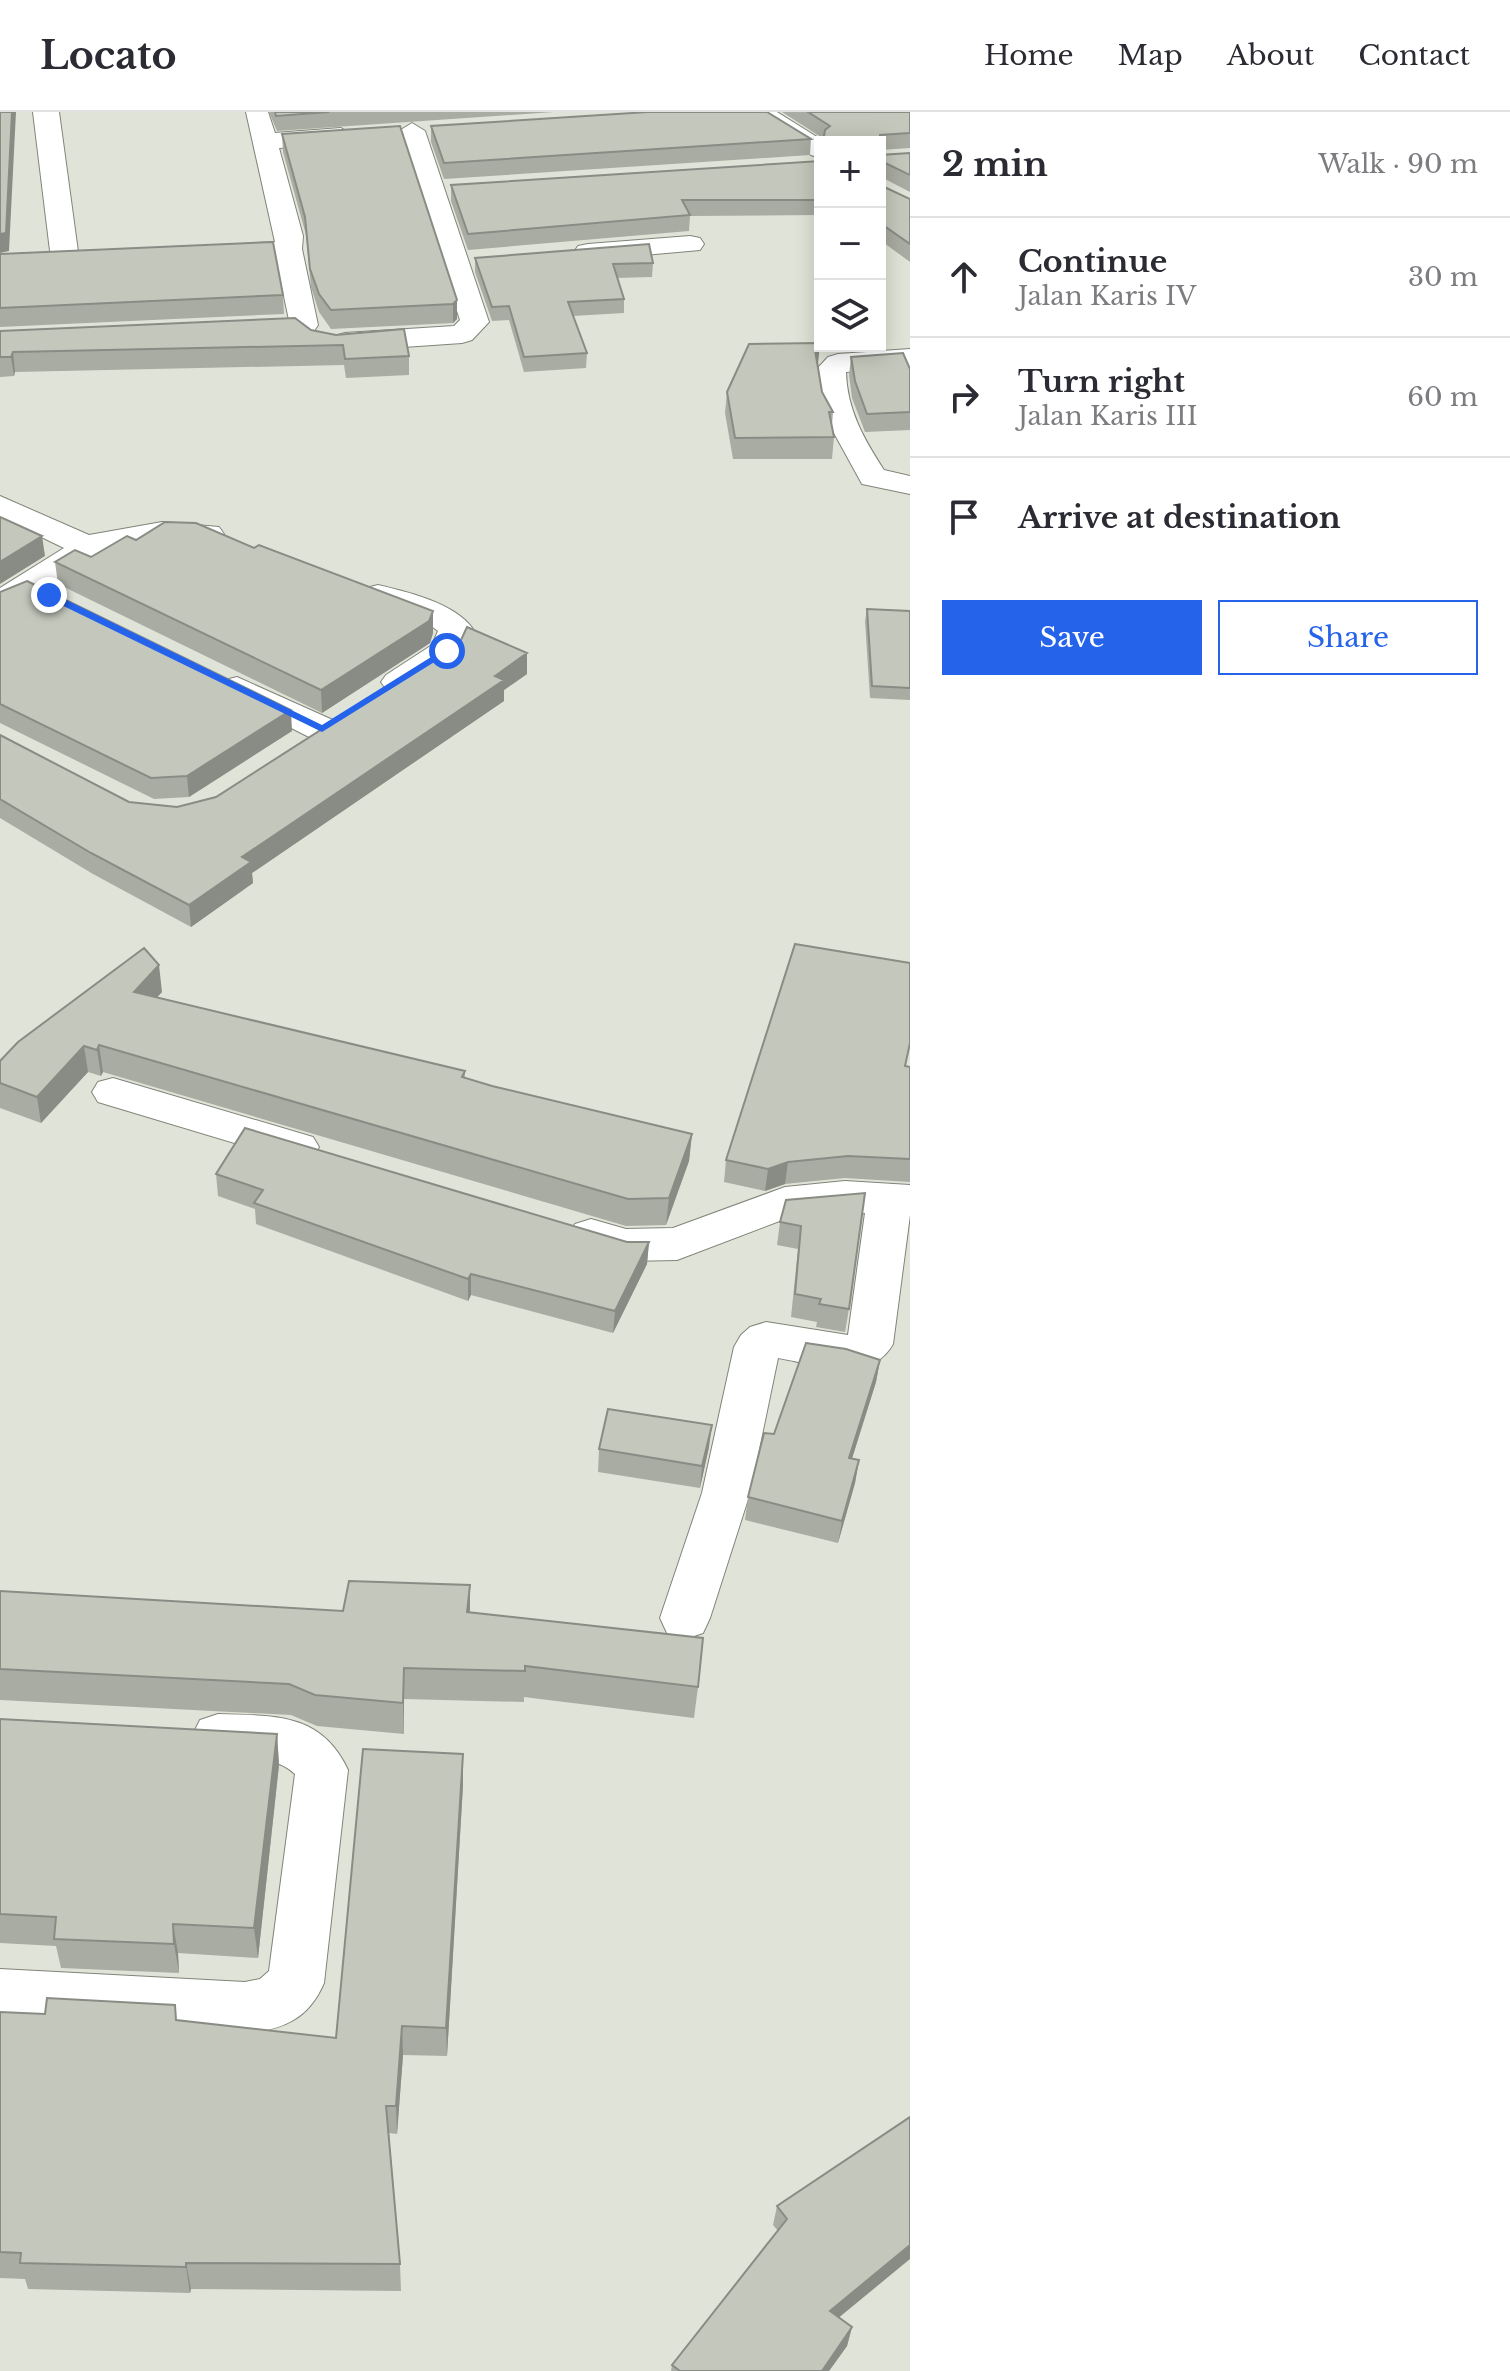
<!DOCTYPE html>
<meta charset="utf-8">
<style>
:root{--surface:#fff;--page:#f7f7f7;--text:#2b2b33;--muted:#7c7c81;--line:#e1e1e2;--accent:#2563eb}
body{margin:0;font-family:"Libre Baskerville",serif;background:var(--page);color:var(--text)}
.controls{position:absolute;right:24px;top:24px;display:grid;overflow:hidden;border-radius:0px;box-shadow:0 4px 20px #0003}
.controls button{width:72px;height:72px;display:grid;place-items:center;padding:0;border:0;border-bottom:2px solid var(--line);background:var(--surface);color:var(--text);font:40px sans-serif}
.stop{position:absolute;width:24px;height:24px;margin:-18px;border:6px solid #2563eb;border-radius:50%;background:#fff}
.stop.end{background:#2563eb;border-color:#fff;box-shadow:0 2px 8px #0008}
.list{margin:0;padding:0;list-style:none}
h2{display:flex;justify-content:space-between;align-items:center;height:104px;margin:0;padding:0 32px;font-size:34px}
h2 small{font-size:26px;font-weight:400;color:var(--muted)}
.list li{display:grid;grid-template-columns:52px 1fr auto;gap:24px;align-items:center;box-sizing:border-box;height:120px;padding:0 32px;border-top:2px solid var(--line)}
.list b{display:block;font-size:30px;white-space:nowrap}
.list p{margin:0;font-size:26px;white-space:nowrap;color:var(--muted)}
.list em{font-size:26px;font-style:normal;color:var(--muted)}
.actions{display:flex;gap:16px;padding:24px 32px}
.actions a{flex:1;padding:18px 0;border:2px solid var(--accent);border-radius:0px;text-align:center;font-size:28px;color:var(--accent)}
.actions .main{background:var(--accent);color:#fff}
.icon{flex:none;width:44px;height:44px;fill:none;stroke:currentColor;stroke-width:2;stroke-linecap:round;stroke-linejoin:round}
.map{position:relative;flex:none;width:910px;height:2259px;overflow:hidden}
header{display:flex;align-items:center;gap:48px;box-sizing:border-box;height:112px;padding:0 40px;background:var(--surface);border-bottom:2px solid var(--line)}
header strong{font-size:38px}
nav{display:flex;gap:44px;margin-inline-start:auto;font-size:28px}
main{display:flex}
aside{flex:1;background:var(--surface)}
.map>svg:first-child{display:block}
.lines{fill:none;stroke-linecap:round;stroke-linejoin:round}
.minor-casing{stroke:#808479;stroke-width:2}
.minor{fill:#fff;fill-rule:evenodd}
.wall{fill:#a9aca2}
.shaded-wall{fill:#898c84}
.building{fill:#c4c8bc;stroke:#898c84;stroke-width:2}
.route{fill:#2563eb}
</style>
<header>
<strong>Locato</strong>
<nav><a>Home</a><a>Map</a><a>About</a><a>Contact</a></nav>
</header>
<main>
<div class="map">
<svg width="910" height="2259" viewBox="0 0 910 2259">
<rect width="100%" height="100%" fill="#e0e4d8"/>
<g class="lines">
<g class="minor-casing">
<path id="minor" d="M33,0H59L79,147L75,153H55L51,147Z
M246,0H268L275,21L341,16L354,24L341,32L279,36L303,124L302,137L318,213L314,219H294L290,213L276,146L214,150L204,148L200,142L204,136L214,134L275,130Z
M747,0H777L825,30H820V46L811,43Z
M412,11L425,19L489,210L472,228L462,231L345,239L335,236L331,230L335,224L345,221L454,214L460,208L399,19Z
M690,124L700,126L704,132L700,138L588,148L578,146L574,140L578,134L588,132Z
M910,237V255L846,260C847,298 864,327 884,358L910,364V382L862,372L823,301L816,258L828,245L838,242Z
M0,384L89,423L162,410L219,415L224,422L219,429C185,437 149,422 109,438C70,454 40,489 0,499V476L64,436L0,405Z
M378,473C408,480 455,491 473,517C469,526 466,539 459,546C442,563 409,583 386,577L381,570L386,563L432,533L438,519L430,513L366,490L361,483L366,476Z
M237,565L335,609L340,617L335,625L322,628L309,625L225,582L220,575L225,568Z
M113,966L313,1025L319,1035L313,1045L298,1050L98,990L92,980L98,970Z
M845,1069L910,1073V1103L893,1232C870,1273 815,1252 778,1246L750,1381L710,1506L703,1521L685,1527L667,1521L660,1506L702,1381L734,1235L741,1223L750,1215L766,1210L848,1223L865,1101L790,1105L677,1148L626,1149L575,1134L569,1123L575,1112L591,1107L626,1117L673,1116L785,1075Z
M218,1602C274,1604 321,1600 348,1658L324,1871C308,1908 283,1917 245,1922L0,1909V1857L245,1870L260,1867L269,1859L295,1662C270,1638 231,1651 200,1640L192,1624L200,1608Z"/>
</g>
<use href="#minor" class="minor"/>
</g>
<path class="wall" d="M269,0H554L277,19Z
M782,0H910V36L880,38L824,27Z
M431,14L811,27L810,43L444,67L431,30Z
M282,22L457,188V207L453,211L331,217L319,200L311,175L306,123L283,40Z
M910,41V80L881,65L880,66V43Z
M820,49V103L690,104L689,119L468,138L451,89V73Z
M880,73L910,87V150L880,128Z
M0,142L283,183L284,202L0,215Z
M475,146L653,151L652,165L617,166L624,187V201L573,204L587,241L586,256L524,260L509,208L492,209L475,160Z
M311,218L409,244V263L346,266L344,253L15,260L14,264L0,265V219Z
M851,245L910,257V318L865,320L852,286L849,263Z
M818,252L822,280L833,300L832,313L834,325L832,347H733L725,301L727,280Z
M136,428L254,436L433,499V521L430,531L322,601L58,472L55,450L91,445Z
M0,480L292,619L189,685L154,687L0,611Z
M867,497L910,499V588L870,586L865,509Z
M527,541V562L504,578V589L252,761L253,771L191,815L93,762L0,706V623L129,690L177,695L216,685Z
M162,880L157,885L465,959V966L492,974L692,1022L689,1049L666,1113L626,1114L103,960L101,964L88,960L41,1011L0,996V949Z
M906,954L910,955V1070L845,1066L785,1072L765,1079L724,1070L726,1048Z
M216,1062L627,1130H649L647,1152L613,1221L471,1183L468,1189L256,1112L255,1097L218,1084Z
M786,1088L849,1197L845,1220L816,1215L817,1210L791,1205L798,1137L777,1133L780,1110Z
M880,1248L876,1270L852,1346L859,1348L855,1371L838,1431L745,1408L748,1385L774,1322Z
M709,1335L700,1376L598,1360L599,1337Z
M0,1479L343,1499L470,1501L698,1575L694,1606L524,1585V1590L404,1587V1622L317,1614L291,1603L0,1588Z
M0,1607L277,1622L279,1653L258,1846L178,1841L179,1861L61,1856L56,1834L0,1831Z
M463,1642V1673L447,1944L403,1943L397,2022L389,2021L400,2152L401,2179L191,2177L190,2181L28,2177L25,2167L0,2166V1900L178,1908L336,1926Z
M910,2005L839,2206L852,2215L847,2234L829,2259H671L672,2253L778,2119L773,2113L777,2094Z"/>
<path class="shaded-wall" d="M12,0H16L9,139L0,141V122Z
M883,50L881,65L880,66V52Z
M457,188V207L453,211V192Z
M820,231V232L818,252L815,238Z
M13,240L15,260L14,264L11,245Z
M42,424L45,444L0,472V450Z
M433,499V521L430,531L322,601L321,578Z
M527,541V562L504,578V589L252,761L253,771L191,815L189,793L242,745Z
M291,598L292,619L189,685L187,664Z
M159,853L162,880L138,906L134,880Z
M99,933L103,960L101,964L97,938Z
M84,934L88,960L41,1011L37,985Z
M692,1022L689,1049L666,1113L669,1086Z
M788,1050L785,1072L765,1079L768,1057Z
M649,1130L647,1152L613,1221L615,1199Z
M471,1162V1183L468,1189V1167Z
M880,1248L876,1270L845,1369L849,1346Z
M712,1313L709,1335L700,1376L702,1354Z
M859,1348L855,1371L838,1431L842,1409Z
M470,1473V1505L467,1500Z
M404,1556V1622L403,1591Z
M277,1622L279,1653L258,1846L254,1816Z
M463,1642V1673L447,1944L446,1916Z
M173,1812L178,1841L179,1861L174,1832Z
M402,1914L403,1943L397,2022L396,1994Z
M910,2133V2147L825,2217L830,2199Z
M186,2151L191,2177L190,2181L186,2155Z
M852,2215L847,2234L829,2259H822Z"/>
<path class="building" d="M0,0H12L6,121L0,122Z
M275,0H329L276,4Z
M648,0H767L811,27L444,51L431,14Z
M808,0H910V21L880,23V30H823L825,18L830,14Z
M400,14L457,188L453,192L331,198L319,182L310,157L305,105L282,22Z
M910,41V63L883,50L880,52V43Z
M820,49V88H682L690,103L468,122L451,73Z
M880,73L910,87V132L880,111Z
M273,130L283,183L0,196V142Z
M649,132L653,151L613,152L624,187L568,190L587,241L524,245L509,194L492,195L475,146Z
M295,206L311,218L336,223L404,217L409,244L345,247L343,233L13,240L11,245H0V219Z
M820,231L815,238L822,280L833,300H829L834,325L735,326L727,280L749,232Z
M903,241L910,257V300L867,302L855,269L851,245Z
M0,405L42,424L0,450Z
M165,410L196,411L254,436L259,433L433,499L429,509L321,578L55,450L75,438L91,445L127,424L136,428Z
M27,469L291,598L187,664L151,666L0,592V480Z
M867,497L910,499V576L872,574Z
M467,515L527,541L495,564L504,568L242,745L251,750L189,793L91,741L0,687V623L129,690L177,695L216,685L461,528Z
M795,832L910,851V931L905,954L910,955V1047L848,1044L788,1050L768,1057L726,1048Z
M144,836L159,853L134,880L465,959L462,965L492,974L692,1022L669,1086L628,1087L99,933L97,938L84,934L37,985L0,971V949L18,930Z
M245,1016L627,1130H649L615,1199L471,1162L468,1167L254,1091L263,1078L216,1062Z
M865,1081L849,1197L819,1192L821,1187L795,1182L801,1114L780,1110L786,1088Z
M806,1231L846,1237L880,1248L849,1346L859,1348L842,1409L748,1385L764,1321L774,1322Z
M608,1297L712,1313L702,1354L599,1337Z
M349,1469L470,1473L467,1500L703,1526L698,1575L525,1554V1559L404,1556L403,1591L315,1583L289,1572L0,1557V1479L343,1499Z
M0,1607L277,1622L254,1816L173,1812L174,1832L54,1827L56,1805L0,1802Z
M363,1637L463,1642L446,1916L402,1914L396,1994H386L400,2152L186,2151V2155L20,2151L21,2141L0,2140V1900L45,1902L47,1886L175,1893L176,1908L336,1926Z
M910,2005V2133L830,2199L852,2215L822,2259H680L672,2253L787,2107L777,2094Z"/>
<path class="route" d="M45,481H52L322,613L444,537L452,539L322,620L45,485Z"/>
</svg>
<div class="controls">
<button>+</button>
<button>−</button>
<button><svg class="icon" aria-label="layers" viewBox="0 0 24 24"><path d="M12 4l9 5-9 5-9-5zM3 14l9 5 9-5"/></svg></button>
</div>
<div class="stop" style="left:447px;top:539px"></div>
<div class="stop end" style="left:49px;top:483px"></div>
</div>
<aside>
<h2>2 min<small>Walk · 90 m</small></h2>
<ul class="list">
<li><svg class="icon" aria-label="ahead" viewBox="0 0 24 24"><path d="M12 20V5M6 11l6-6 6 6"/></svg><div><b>Continue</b><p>Jalan Karis IV</p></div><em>30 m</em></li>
<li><svg class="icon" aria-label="right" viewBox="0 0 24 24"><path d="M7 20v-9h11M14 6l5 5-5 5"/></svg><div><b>Turn right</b><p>Jalan Karis III</p></div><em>60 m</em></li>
<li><svg class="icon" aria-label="arrive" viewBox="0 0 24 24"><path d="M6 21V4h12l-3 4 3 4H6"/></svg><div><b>Arrive at destination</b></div></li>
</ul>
<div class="actions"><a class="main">Save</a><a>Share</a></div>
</aside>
</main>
